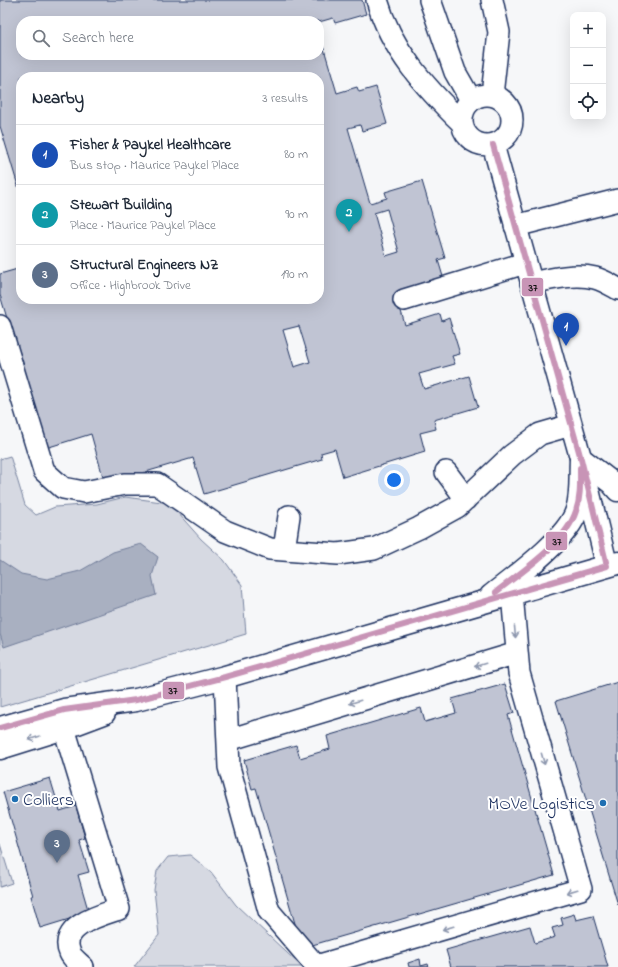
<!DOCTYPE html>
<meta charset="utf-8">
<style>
:root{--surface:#fff;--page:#f2f2f3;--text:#1f2937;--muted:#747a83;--line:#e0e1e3;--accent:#1f6fb2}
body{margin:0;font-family:"Indie Flower",sans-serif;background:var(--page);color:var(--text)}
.controls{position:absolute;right:12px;top:12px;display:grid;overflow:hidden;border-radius:8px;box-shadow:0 4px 16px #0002}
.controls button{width:36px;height:36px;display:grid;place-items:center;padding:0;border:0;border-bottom:1px solid var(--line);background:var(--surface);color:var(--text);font:20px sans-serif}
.you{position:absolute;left:394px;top:480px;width:14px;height:14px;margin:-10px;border:3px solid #fff;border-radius:50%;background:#1a73e8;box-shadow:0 0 0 6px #1a73e833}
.badge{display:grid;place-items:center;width:26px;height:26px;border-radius:50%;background:var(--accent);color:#fff;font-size:13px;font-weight:700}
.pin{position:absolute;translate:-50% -33px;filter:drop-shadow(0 1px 2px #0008)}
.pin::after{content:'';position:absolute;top:21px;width:14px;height:12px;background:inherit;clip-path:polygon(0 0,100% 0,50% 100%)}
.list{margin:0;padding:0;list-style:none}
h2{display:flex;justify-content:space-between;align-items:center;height:52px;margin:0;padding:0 16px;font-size:17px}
h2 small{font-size:13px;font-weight:400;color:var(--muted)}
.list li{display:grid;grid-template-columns:26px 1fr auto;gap:12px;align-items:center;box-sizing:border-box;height:60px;padding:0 16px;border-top:1px solid var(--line)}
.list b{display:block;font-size:15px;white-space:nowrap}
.list p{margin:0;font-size:13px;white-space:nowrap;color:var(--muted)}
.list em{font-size:13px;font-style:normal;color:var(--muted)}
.icon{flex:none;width:22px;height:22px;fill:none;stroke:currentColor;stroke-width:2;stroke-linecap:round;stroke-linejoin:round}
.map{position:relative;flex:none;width:618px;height:967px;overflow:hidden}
.search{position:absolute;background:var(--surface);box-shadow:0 4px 16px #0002;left:16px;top:16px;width:308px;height:44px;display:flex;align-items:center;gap:10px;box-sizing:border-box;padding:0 14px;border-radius:16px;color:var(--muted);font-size:15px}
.panel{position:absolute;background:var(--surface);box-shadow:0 4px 16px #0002;left:16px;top:72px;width:308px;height:232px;border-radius:16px}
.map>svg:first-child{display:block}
.green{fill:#d6d9e2;stroke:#7884a0}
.water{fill:#a9b0c1;stroke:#707c99}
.building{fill:#c0c4d3;stroke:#1b2f5e;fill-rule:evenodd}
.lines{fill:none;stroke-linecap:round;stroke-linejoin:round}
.minor-casing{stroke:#1b2f5e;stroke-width:24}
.major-casing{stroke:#1b2f5e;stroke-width:25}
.minor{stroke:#fff;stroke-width:21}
.major{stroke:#fff;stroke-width:22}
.bus-1-casing{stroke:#fff;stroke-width:9}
.bus-1{stroke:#c894b6;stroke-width:6}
.oneway{stroke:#8d97ae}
.poi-dot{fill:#1f6fb2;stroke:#fff;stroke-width:1.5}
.labels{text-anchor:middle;stroke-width:4;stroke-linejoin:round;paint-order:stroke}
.poi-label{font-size:18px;fill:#1b2f5e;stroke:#fff;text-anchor:start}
.line-badge{stroke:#fff;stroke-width:1.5}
.pale-badge-label{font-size:11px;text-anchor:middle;font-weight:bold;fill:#111}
</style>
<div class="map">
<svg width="618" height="967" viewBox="0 0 618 967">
<rect width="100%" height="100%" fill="#f6f7f9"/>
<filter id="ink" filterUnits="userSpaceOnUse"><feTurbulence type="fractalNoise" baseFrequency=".025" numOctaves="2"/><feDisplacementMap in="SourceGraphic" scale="8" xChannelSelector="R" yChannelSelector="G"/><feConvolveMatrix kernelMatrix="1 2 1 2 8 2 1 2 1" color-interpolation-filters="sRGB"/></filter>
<g filter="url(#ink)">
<path class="green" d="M10,456L25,505L36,515L55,507L97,504L125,497L169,503L201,539L224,560L242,585L246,634L0,707V459Z
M0,844L12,883L0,887Z
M190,855L211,872L236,905L302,967H134L159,935L154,890L157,871L168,857Z"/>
<path class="water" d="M141,544L158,557L152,576L156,595L4,647L0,634V560L21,574L47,579L80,571L113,552Z"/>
<path class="building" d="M0,0H362L366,14L335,23L333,18L319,22V21H21V55H319V32L337,93L357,87L359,92L376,87L387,124L362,131L360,125L348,128L370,203L387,198L385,192L422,181L445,258L438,260L444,280L396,294L405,325L440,314L442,321L449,318L460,354L452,356L455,364L419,374L424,389L469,376L478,407L434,420L436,429L420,433L425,452L343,477L335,449L321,453L322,459L204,494L193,458L105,484L91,434L46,448L0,295V274L21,268V299H319V77H228L227,75L221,77H21V196L0,126ZM387,209L399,252L386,256L374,213ZM299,326L310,362L294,367L283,330Z
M618,682V905L556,701Z
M505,684L514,713L508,715L554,875L302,948L256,788L252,789L244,760L296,745L300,758L330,749L327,736L421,708L425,722L456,713L452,699Z
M50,778L60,811L76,806L85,838L79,840L89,872L78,875L89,913L40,928L31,896H33L3,792Z
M574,914L576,920L593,916L608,967H451L446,950L530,926L535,943L555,937L552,928L563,925L561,918Z
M420,959L421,966L428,964L429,967H409L408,963Z"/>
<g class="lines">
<g class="minor-casing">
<path id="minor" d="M377,0C391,50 426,88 462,123
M430,0L455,72L471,100
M492,0L499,32L492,95
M462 120a25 25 0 1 1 50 0a25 25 0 1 1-50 0Z
M493,145L581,459L607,566
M515,226L618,200
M531,283C550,279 575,273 595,278C603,280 611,285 618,289
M404,300L525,263
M0,326L44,471L63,488L84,492L125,484H157L225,531L270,549L338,554L374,549L419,528L457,507L512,455L540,434L571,425
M446,472L466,499
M284,550L289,516
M225,677L229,767L269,911L316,966L581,889L519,673L512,594
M64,728L119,909C101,915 58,926 70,953C72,958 79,963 83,967
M228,740L517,653"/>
</g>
<g class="major-casing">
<path id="major" d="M581,459L612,483L618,490
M491,596C515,577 568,539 577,510C582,494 580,475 581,459
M0,728L64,710L136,700L225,677L618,563
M0,748L64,728L104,713"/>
</g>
<use href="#minor" class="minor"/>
<use href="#major" class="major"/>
<g class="bus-1-casing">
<path id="bus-1" d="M496,592C521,572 566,543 576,511C581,497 580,482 580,468
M0,728L64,710L136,700L225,677L607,566L581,459L493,145"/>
</g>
<use href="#bus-1" class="bus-1"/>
</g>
<defs><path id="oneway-shaft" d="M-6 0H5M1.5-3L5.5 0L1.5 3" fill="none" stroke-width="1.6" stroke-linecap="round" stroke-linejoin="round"/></defs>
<g class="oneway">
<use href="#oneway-shaft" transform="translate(515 632) rotate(85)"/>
<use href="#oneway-shaft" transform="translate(480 665) rotate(163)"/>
<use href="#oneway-shaft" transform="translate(355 702) rotate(163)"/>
<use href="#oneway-shaft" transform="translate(34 738) rotate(163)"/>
<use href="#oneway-shaft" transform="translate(543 759) rotate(74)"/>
<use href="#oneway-shaft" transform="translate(572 891) rotate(164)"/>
<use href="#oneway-shaft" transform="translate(448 928) rotate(164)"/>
</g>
</g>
<g class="poi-dot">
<circle cx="15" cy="799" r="4"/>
<circle cx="603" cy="803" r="4"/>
</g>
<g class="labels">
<g class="poi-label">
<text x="23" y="805">Colliers</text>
<text x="595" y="809" text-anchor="end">MOVe Logistics</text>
</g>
</g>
<g class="line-badge">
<rect x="521" y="277" width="23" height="20" rx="4" fill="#c894b6"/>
<rect x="545" y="531" width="23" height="20" rx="4" fill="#c894b6"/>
<rect x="162" y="681" width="23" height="19" rx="4" fill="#c894b6"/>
</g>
<g class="pale-badge-label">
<text x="533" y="291">37</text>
<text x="557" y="545">37</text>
<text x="173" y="694">37</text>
</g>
</svg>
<div class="controls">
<button>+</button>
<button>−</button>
<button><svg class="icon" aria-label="locate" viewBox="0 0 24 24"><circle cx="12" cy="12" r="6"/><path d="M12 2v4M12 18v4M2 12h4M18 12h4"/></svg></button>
</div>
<div class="you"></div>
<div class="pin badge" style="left:566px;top:346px;background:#1a4fb4">1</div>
<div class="pin badge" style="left:349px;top:232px;background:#0f9aa8">2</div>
<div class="pin badge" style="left:57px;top:863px;background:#5c6f8a">3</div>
<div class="search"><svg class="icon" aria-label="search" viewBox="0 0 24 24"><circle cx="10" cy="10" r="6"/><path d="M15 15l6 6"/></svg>Search here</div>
<section class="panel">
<h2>Nearby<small>3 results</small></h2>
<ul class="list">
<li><span class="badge" style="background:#1a4fb4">1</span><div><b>Fisher &amp; Paykel Healthcare</b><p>Bus stop · Maurice Paykel Place</p></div><em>80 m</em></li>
<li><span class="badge" style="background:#0f9aa8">2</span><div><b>Stewart Building</b><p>Place · Maurice Paykel Place</p></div><em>90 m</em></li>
<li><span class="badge" style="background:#5c6f8a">3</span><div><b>Structural Engineers NZ</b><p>Office · Highbrook Drive</p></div><em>190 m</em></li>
</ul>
</section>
</div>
